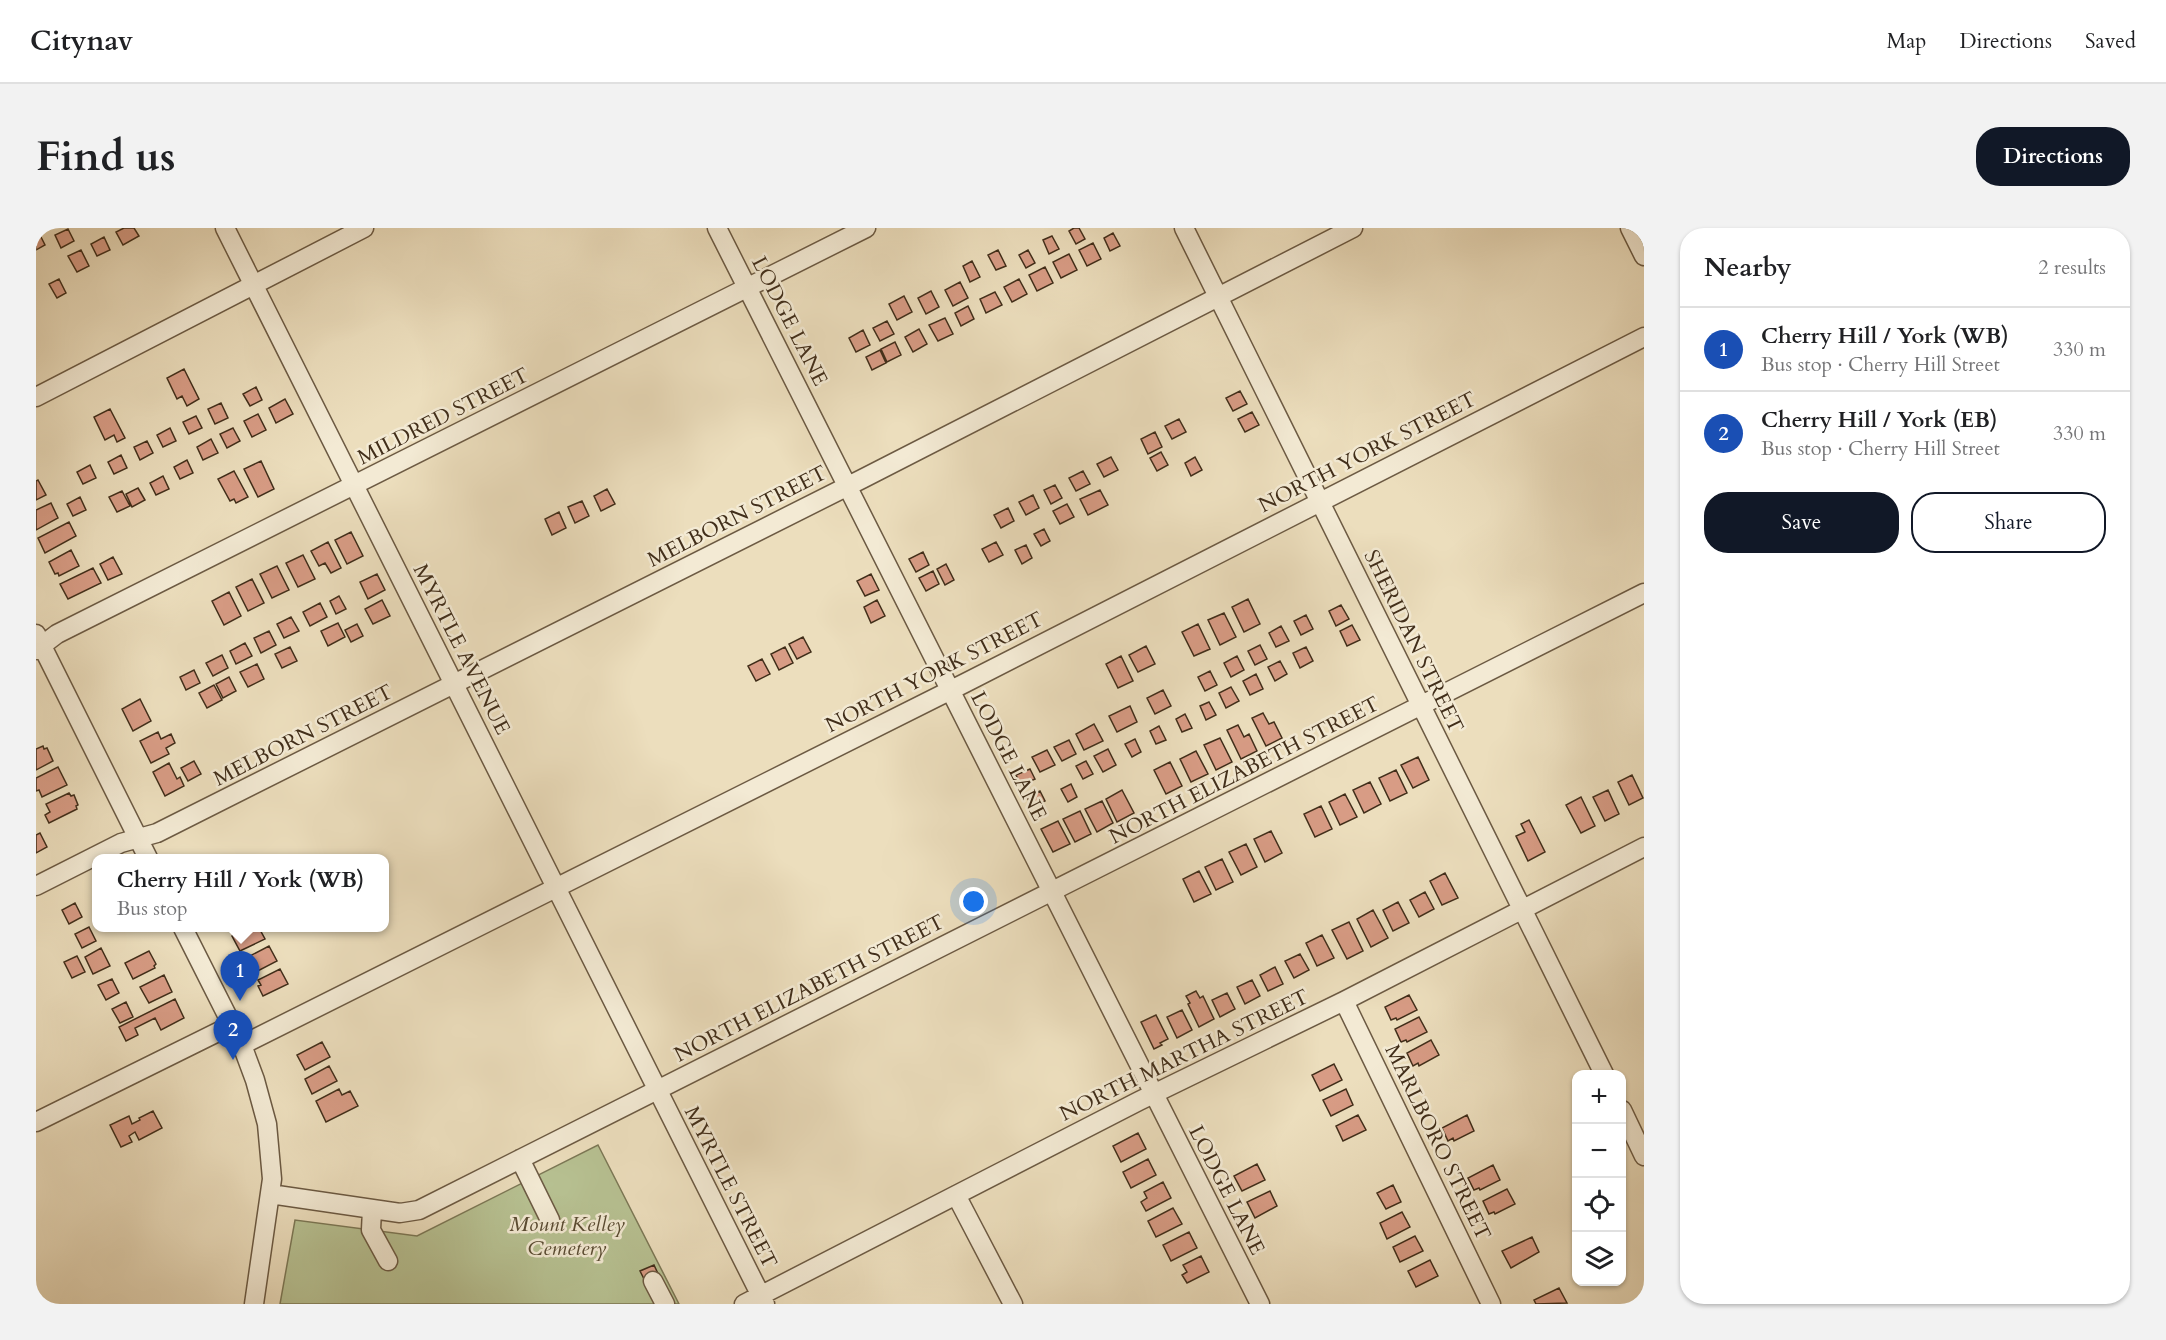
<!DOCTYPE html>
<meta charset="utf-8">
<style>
:root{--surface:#fff;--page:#f2f2f2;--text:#202124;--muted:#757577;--line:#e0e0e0;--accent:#111827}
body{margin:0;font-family:Cardo,serif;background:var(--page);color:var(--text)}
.controls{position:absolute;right:18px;bottom:18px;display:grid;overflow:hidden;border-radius:12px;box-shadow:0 2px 4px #0004}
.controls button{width:54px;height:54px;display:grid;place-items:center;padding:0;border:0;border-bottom:2px solid var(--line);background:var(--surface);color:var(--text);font:30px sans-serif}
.you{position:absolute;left:938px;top:674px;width:21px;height:21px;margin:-15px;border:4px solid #fff;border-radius:50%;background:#1a73e8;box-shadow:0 0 0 9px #1a73e833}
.badge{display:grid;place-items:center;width:39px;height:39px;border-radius:50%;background:var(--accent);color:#fff;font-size:20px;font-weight:700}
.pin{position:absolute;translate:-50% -50px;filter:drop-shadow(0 2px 3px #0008)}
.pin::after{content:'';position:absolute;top:32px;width:21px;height:18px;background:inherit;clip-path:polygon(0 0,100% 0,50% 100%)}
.popup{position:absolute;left:56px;top:626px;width:297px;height:78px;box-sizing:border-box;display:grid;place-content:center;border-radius:12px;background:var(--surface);filter:drop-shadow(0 2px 4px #0005);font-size:20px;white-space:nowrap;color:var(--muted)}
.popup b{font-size:22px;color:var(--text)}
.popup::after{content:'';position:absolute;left:50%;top:100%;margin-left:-12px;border:12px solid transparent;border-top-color:var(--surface)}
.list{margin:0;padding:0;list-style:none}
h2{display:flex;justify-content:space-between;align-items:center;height:78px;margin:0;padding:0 24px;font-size:26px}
h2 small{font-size:20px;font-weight:400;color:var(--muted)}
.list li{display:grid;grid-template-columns:39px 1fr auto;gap:18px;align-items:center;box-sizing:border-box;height:84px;padding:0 24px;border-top:2px solid var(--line)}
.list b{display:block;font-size:22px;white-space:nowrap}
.list p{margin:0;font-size:20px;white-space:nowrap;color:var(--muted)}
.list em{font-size:20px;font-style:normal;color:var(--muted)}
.actions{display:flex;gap:12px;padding:18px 24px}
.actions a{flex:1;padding:14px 0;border:2px solid var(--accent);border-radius:24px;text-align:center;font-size:21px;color:var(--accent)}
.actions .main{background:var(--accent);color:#fff}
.icon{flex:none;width:33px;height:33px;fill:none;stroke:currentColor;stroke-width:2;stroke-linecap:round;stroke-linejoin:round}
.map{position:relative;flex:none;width:1608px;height:1076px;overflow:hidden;border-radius:24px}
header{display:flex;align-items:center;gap:36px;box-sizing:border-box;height:84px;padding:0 30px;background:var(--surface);border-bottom:2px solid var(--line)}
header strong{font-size:28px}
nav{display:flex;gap:33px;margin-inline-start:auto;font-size:21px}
.intro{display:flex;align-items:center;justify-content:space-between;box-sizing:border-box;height:144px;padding:0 36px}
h1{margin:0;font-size:42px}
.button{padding:15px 27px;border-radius:24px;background:var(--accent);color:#fff;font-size:21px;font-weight:700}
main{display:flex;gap:36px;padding:0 36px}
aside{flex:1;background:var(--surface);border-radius:24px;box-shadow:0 2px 4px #0004}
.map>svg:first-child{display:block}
.green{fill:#b7c192;stroke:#7c7856;stroke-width:1.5}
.building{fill:#d89c85;stroke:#412e1a;stroke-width:1.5}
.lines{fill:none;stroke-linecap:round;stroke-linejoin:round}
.minor-casing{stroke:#6c5a43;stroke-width:21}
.minor{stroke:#f3ead4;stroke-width:18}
.labels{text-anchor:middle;stroke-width:5;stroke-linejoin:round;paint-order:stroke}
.street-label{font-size:21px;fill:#412e1a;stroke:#f3ead4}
.park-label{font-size:21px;font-style:italic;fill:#594b32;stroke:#f3ead4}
</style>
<header>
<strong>Citynav</strong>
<nav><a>Map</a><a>Directions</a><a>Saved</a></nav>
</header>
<div class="intro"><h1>Find us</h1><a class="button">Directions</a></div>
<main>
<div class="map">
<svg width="1608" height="1076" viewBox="0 0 1608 1076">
<rect width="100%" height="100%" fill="#ecdebd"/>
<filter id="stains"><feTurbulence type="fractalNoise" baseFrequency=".00333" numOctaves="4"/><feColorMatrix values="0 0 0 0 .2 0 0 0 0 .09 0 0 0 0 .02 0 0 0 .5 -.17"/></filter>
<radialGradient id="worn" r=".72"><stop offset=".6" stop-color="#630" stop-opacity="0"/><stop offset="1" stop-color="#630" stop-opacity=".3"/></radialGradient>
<path class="green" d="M562,917L643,1076H244L259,992L381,1008Z"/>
<path class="building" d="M88,0H98L103,8L87,17L80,4Z
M1038,0H1043L1049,11L1040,16L1033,3Z
M32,1L38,13L25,20L19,7Z
M3,5L9,17L0,22V6Z
M1077,5L1084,18L1074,23L1068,10Z
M1016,8L1023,21L1013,26L1007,12Z
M68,9L74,22L61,28L55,16Z
M1057,15L1065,31L1051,38L1043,22Z
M45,22L53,38L41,44L32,28Z
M962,22L970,38L960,42L952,27Z
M992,22L999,35L990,40L983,27Z
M1033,26L1041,42L1025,50L1017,34Z
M936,33L944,49L934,54L927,38Z
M1009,39L1017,55L1001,63L993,47Z
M23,51L30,65L21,70L13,56Z
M983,51L991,66L976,74L968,59Z
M924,54L932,70L917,78L909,62Z
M895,63L903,79L890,86L882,70Z
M959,64L966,77L950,85L944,71Z
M868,68L876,84L861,92L853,76Z
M932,78L938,91L925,98L919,85Z
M909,90L917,106L902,113L893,97Z
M851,93L858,106L844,113L837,100Z
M883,101L891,116L877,124L869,109Z
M827,102L834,117L820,124L813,110Z
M859,114L865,127L851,134L845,121Z
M844,122L850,135L836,142L830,129Z
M148,141L163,171L151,178L146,168L141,171L131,150Z
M220,159L226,172L214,178L207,166Z
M1204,163L1211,176L1197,183L1190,170Z
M249,171L257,186L240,195L233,180Z
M185,175L192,190L179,196L172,181Z
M74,181L89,210L81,214L78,207L69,212L58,189Z
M1216,184L1223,197L1209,204L1202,191Z
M222,186L230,202L216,209L208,193Z
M160,188L166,200L153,206L147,194Z
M1143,191L1150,204L1136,211L1129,198Z
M134,200L140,213L127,219L121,207Z
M197,200L204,213L191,220L184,206Z
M1119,204L1126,219L1112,226L1105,211Z
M175,211L182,225L167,232L161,219Z
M111,213L117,225L104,232L98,219Z
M1125,224L1132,237L1121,243L1114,230Z
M85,227L91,240L78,246L72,234Z
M1075,229L1082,242L1068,249L1061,236Z
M1159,229L1166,242L1155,248L1149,235Z
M151,232L157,245L144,251L138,239Z
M225,233L238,261L222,269L208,241Z
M54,237L60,250L47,256L41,244Z
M198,243L212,269L200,275L198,271L194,273L182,251Z
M1047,243L1054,256L1040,263L1033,250Z
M127,248L133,261L120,267L114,255Z
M2,252L10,267L0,272V253Z
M1019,257L1026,270L1015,276L1008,262Z
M102,260L109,272L96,279L90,266Z
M571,261L579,276L565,283L558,268Z
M1064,262L1072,277L1052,287L1044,271Z
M86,263L94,278L81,284L73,269Z
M997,267L1003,280L990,287L983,274Z
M44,269L50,282L37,288L31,276Z
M546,273L553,288L539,295L532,279Z
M15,275L22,290L0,302V282Z
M1031,276L1038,289L1024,296L1017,283Z
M972,280L978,293L965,300L958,287Z
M523,284L530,300L516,307L509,291Z
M33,294L40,308L9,325L2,310Z
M1008,301L1014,313L1005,318L998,306Z
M315,304L327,328L311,336L299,312Z
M292,314L305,340L295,345L289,335L283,338L275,323Z
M960,314L967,327L953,334L946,321Z
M990,317L996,330L986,336L979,322Z
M35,322L43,338L23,348L22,345L19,346L13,334Z
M887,324L893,337L880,344L873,331Z
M267,327L279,351L262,359L250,335Z
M77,329L86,346L72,352L64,336Z
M910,336L918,352L909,357L901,341Z
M241,338L253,362L236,370L224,346Z
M57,340L65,355L32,371L24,356Z
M897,343L903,356L890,363L883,350Z
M341,346L349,362L332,371L324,354Z
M835,346L843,362L829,368L821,353Z
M216,351L228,375L212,383L200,359Z
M193,364L205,388L188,397L176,373Z
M303,368L310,381L300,386L294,373Z
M1212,371L1224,396L1208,404L1196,379Z
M346,372L354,388L337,396L329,381Z
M841,372L849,388L835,395L828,379Z
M284,375L291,389L274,398L267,384Z
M1305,377L1313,391L1300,398L1293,383Z
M1188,385L1200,409L1184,417L1172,392Z
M1270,387L1277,401L1265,407L1258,393Z
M255,389L263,403L248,410L241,396Z
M302,395L309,409L292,418L285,403Z
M321,396L327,408L315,414L309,402Z
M1162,396L1174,421L1158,428L1146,404Z
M1316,397L1324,412L1311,418L1304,403Z
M1245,398L1253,413L1240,419L1233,405Z
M233,403L240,417L225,425L218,410Z
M767,409L775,424L761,431L753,416Z
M209,415L216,428L200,436L194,423Z
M1224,417L1231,431L1219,437L1212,423Z
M1110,418L1119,436L1102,444L1093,427Z
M254,419L261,433L246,440L239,426Z
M749,419L757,435L743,442L735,426Z
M1270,419L1277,433L1264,440L1257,425Z
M186,427L192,440L177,448L170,435Z
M1085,428L1097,453L1082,460L1070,436Z
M1201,428L1208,442L1195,449L1188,435Z
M726,431L734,446L720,453L712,438Z
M1244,433L1251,446L1239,453L1232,439Z
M221,436L228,451L212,459L204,444Z
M158,442L164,455L150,462L144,449Z
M1174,443L1181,457L1169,463L1162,449Z
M1220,446L1227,461L1214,467L1207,453Z
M193,449L200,463L187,470L180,456Z
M178,457L186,472L171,480L163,465Z
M1195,459L1203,473L1190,480L1183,465Z
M1127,462L1135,478L1119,486L1111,470Z
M104,471L115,493L97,503L86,481Z
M1173,474L1180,487L1170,492L1164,478Z
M1094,478L1101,494L1081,504L1073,488Z
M1227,485L1233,496L1238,494L1246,510L1230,518L1216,490Z
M1149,486L1156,500L1146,504L1140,491Z
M1058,496L1067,513L1048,522L1040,506Z
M1202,497L1208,509L1213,506L1221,523L1205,531L1191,502Z
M1123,498L1130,512L1120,516L1114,503Z
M122,504L125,511L135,506L139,515L130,520L133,526L115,535L104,513Z
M1184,510L1196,534L1180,542L1168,517Z
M1099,511L1105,524L1096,529L1089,516Z
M1033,512L1040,526L1026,533L1018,519Z
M7,518L8,521L11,520L17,533L0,542V521Z
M1072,521L1080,537L1067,544L1058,528Z
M1011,522L1019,537L1004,544L996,529Z
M1160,523L1172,546L1155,554L1144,531Z
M1382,529L1393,552L1377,560L1365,537Z
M158,533L165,546L152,553L145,540Z
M1050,533L1057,546L1047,551L1040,538Z
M1134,534L1146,558L1130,566L1118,542Z
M133,535L141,551L144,549L148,558L129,568L117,544Z
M22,539L31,557L6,569L3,562L0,563V550Z
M994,541L999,551L985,557L980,547Z
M1360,542L1371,565L1354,573L1343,550Z
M1596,547L1607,570L1593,577L1582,554Z
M1334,554L1345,576L1328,585L1317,562Z
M1035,556L1041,569L1032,574L1025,561Z
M1086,562L1098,585L1081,594L1070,571Z
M1572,562L1583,586L1569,593L1557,569Z
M1004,563L1009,573L996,579L991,569Z
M33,565L35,568L38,567L42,577L40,578L41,581L13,595L9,587L14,584L10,576Z
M1309,566L1321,589L1304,597L1293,574Z
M1545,569L1559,598L1545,605L1530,577Z
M1066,573L1077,595L1061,604L1049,581Z
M1285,578L1296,601L1279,609L1268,586Z
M1044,583L1055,606L1039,614L1027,591Z
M1493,592L1509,624L1492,633L1480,608L1489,604L1485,596Z
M1022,593L1034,616L1017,624L1005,601Z
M1235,603L1246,625L1229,634L1218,611Z
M4,605L11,619L0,625V607Z
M1210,616L1221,639L1205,647L1193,624Z
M1186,631L1197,654L1180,662L1169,639Z
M1163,643L1175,666L1158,674L1147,651Z
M1409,645L1422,670L1406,677L1394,653Z
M1389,664L1398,681L1383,689L1374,672Z
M1362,674L1373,695L1357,703L1347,682Z
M39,675L46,689L33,696L26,682Z
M1337,682L1352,710L1335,719L1321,691Z
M1313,694L1327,723L1311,731L1296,702Z
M53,699L60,713L46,720L39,706Z
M213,700H223L229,711L204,723L196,708Z
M1286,707L1298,730L1281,738L1270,715Z
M233,718L241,733L216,746L208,731Z
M65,720L74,738L57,746L49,729Z
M113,723L120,736L118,738L119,740L97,751L89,735Z
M1264,726L1273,742L1258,750L1249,733Z
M41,728L49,744L36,750L28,734Z
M1239,739L1247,756L1232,763L1224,747Z
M244,741L252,756L227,768L222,758L225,757L222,752Z
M128,747L136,764L113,775L104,759Z
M76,751L83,765L70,772L62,757Z
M1216,752L1224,768L1209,776L1201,759Z
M1160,763L1164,770L1167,768L1178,791L1163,799L1152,776L1154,775L1150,768Z
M1191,765L1199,781L1184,789L1176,772Z
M1373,767L1381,782L1361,792L1360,790L1355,792L1349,779Z
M139,771L148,790L125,802L119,790L99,800L102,807L90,813L83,799Z
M90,774L97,789L84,795L76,781Z
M1146,782L1156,802L1141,810L1131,789Z
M1120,787L1132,811L1124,815L1126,817L1118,821L1105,794Z
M1383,789L1391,804L1371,814L1370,812L1365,814L1359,801Z
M1395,812L1403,827L1383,838L1382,835L1377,838L1371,825Z
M286,814L294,829L269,842L261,827Z
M1298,836L1306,852L1284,863L1276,847Z
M293,838L301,853L276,866L269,851Z
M303,861L306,867L314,863L322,878L290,894L280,873Z
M1310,861L1317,877L1295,888L1287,872Z
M117,883L126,900L103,912L99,904L93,908L96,914L85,919L74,897L93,888L96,896L104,892L103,890Z
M1322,887L1330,902L1307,913L1300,898Z
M1431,887L1438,903L1418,913L1417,910L1412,913L1406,900Z
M1102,905L1110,921L1085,934L1077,918Z
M1112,931L1120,947L1095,960L1087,944Z
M1221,936L1229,952L1206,963L1198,948Z
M1457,937L1464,952L1444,962L1443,960L1438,962L1432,950Z
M1127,954L1135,970L1110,983L1105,974L1111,970L1108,964Z
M1357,957L1365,974L1350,981L1341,965Z
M1471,961L1479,976L1459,986L1458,984L1453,986L1447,973Z
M1234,963L1241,978L1219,990L1211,974Z
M1137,980L1146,996L1120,1009L1112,993Z
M1366,984L1374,999L1351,1011L1344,995Z
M1153,1004L1161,1020L1135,1033L1127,1017Z
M1379,1008L1387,1023L1364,1034L1357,1019Z
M1496,1009L1503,1024L1475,1040L1466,1023Z
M1165,1028L1173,1044L1151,1055L1146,1047L1151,1044L1147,1037Z
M1394,1032L1402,1048L1380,1059L1372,1043Z
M618,1037L624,1050L611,1057L604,1043Z
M1523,1060L1531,1075L1500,1076L1498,1072Z"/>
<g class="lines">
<g class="minor-casing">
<path id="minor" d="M189,0L729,1076
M681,0L1224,1076
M1148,0L1568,846
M1594,0L1608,28
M0,169L328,0
M0,406L112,630
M0,422L21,406L830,0
M0,658L85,615L121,605L826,251L1317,0
M147,700L206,817L219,852L231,896L236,951L218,1076
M1308,773L1455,1076
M206,817L929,455L1608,109
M1586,882L1608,928
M0,894L196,797
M484,931L514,992
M234,966L364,985L383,982L1608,365
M920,967L977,1076
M336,981L335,1002L352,1033
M617,1053L629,1076
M708,1076L1103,873L1308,773L1608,619"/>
</g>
<use href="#minor" class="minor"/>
</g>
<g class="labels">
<g class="street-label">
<text transform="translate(754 93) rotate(63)" y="7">LODGE LANE</text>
<text transform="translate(407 188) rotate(-27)" y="7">MILDRED STREET</text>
<text transform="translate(1331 224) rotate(-27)" y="7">NORTH YORK STREET</text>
<text transform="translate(701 288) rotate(-27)" y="7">MELBORN STREET</text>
<text transform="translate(1378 413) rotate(64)" y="7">SHERIDAN STREET</text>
<text transform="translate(426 421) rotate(63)" y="7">MYRTLE AVENUE</text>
<text transform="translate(898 444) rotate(-27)" y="7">NORTH YORK STREET</text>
<text transform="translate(267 507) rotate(-27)" y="7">MELBORN STREET</text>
<text transform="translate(973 528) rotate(63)" y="7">LODGE LANE</text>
<text transform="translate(1208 542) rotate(-27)" y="7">NORTH ELIZABETH STREET</text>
<text transform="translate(773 760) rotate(-27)" y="7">NORTH ELIZABETH STREET</text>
<text transform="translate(1148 827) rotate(-26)" y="7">NORTH MARTHA STREET</text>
<text transform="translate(1402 914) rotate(64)" y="7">MARLBORO STREET</text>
<text transform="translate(695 959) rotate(63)" y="7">MYRTLE STREET</text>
<text transform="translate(1191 962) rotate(63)" y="7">LODGE LANE</text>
</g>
<g class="park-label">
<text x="531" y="1003">Mount Kelley<tspan x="531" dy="24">Cemetery</tspan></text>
</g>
</g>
<rect width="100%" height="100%" filter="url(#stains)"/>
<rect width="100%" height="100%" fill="url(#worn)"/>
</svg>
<div class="controls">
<button>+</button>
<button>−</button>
<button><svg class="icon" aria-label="locate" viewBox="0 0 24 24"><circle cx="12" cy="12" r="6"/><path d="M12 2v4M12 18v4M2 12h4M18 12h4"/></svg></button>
<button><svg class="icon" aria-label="layers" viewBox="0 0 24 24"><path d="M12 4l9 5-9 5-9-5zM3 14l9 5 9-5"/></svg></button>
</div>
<div class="you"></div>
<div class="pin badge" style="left:204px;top:773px;background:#1a4fb4">1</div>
<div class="popup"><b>Cherry Hill / York (WB)</b>Bus stop</div>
<div class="pin badge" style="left:197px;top:832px;background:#1a4fb4">2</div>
</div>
<aside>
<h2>Nearby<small>2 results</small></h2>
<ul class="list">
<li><span class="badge" style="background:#1a4fb4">1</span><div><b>Cherry Hill / York (WB)</b><p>Bus stop · Cherry Hill Street</p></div><em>330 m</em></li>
<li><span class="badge" style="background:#1a4fb4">2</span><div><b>Cherry Hill / York (EB)</b><p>Bus stop · Cherry Hill Street</p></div><em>330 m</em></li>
</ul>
<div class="actions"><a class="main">Save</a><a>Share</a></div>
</aside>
</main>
